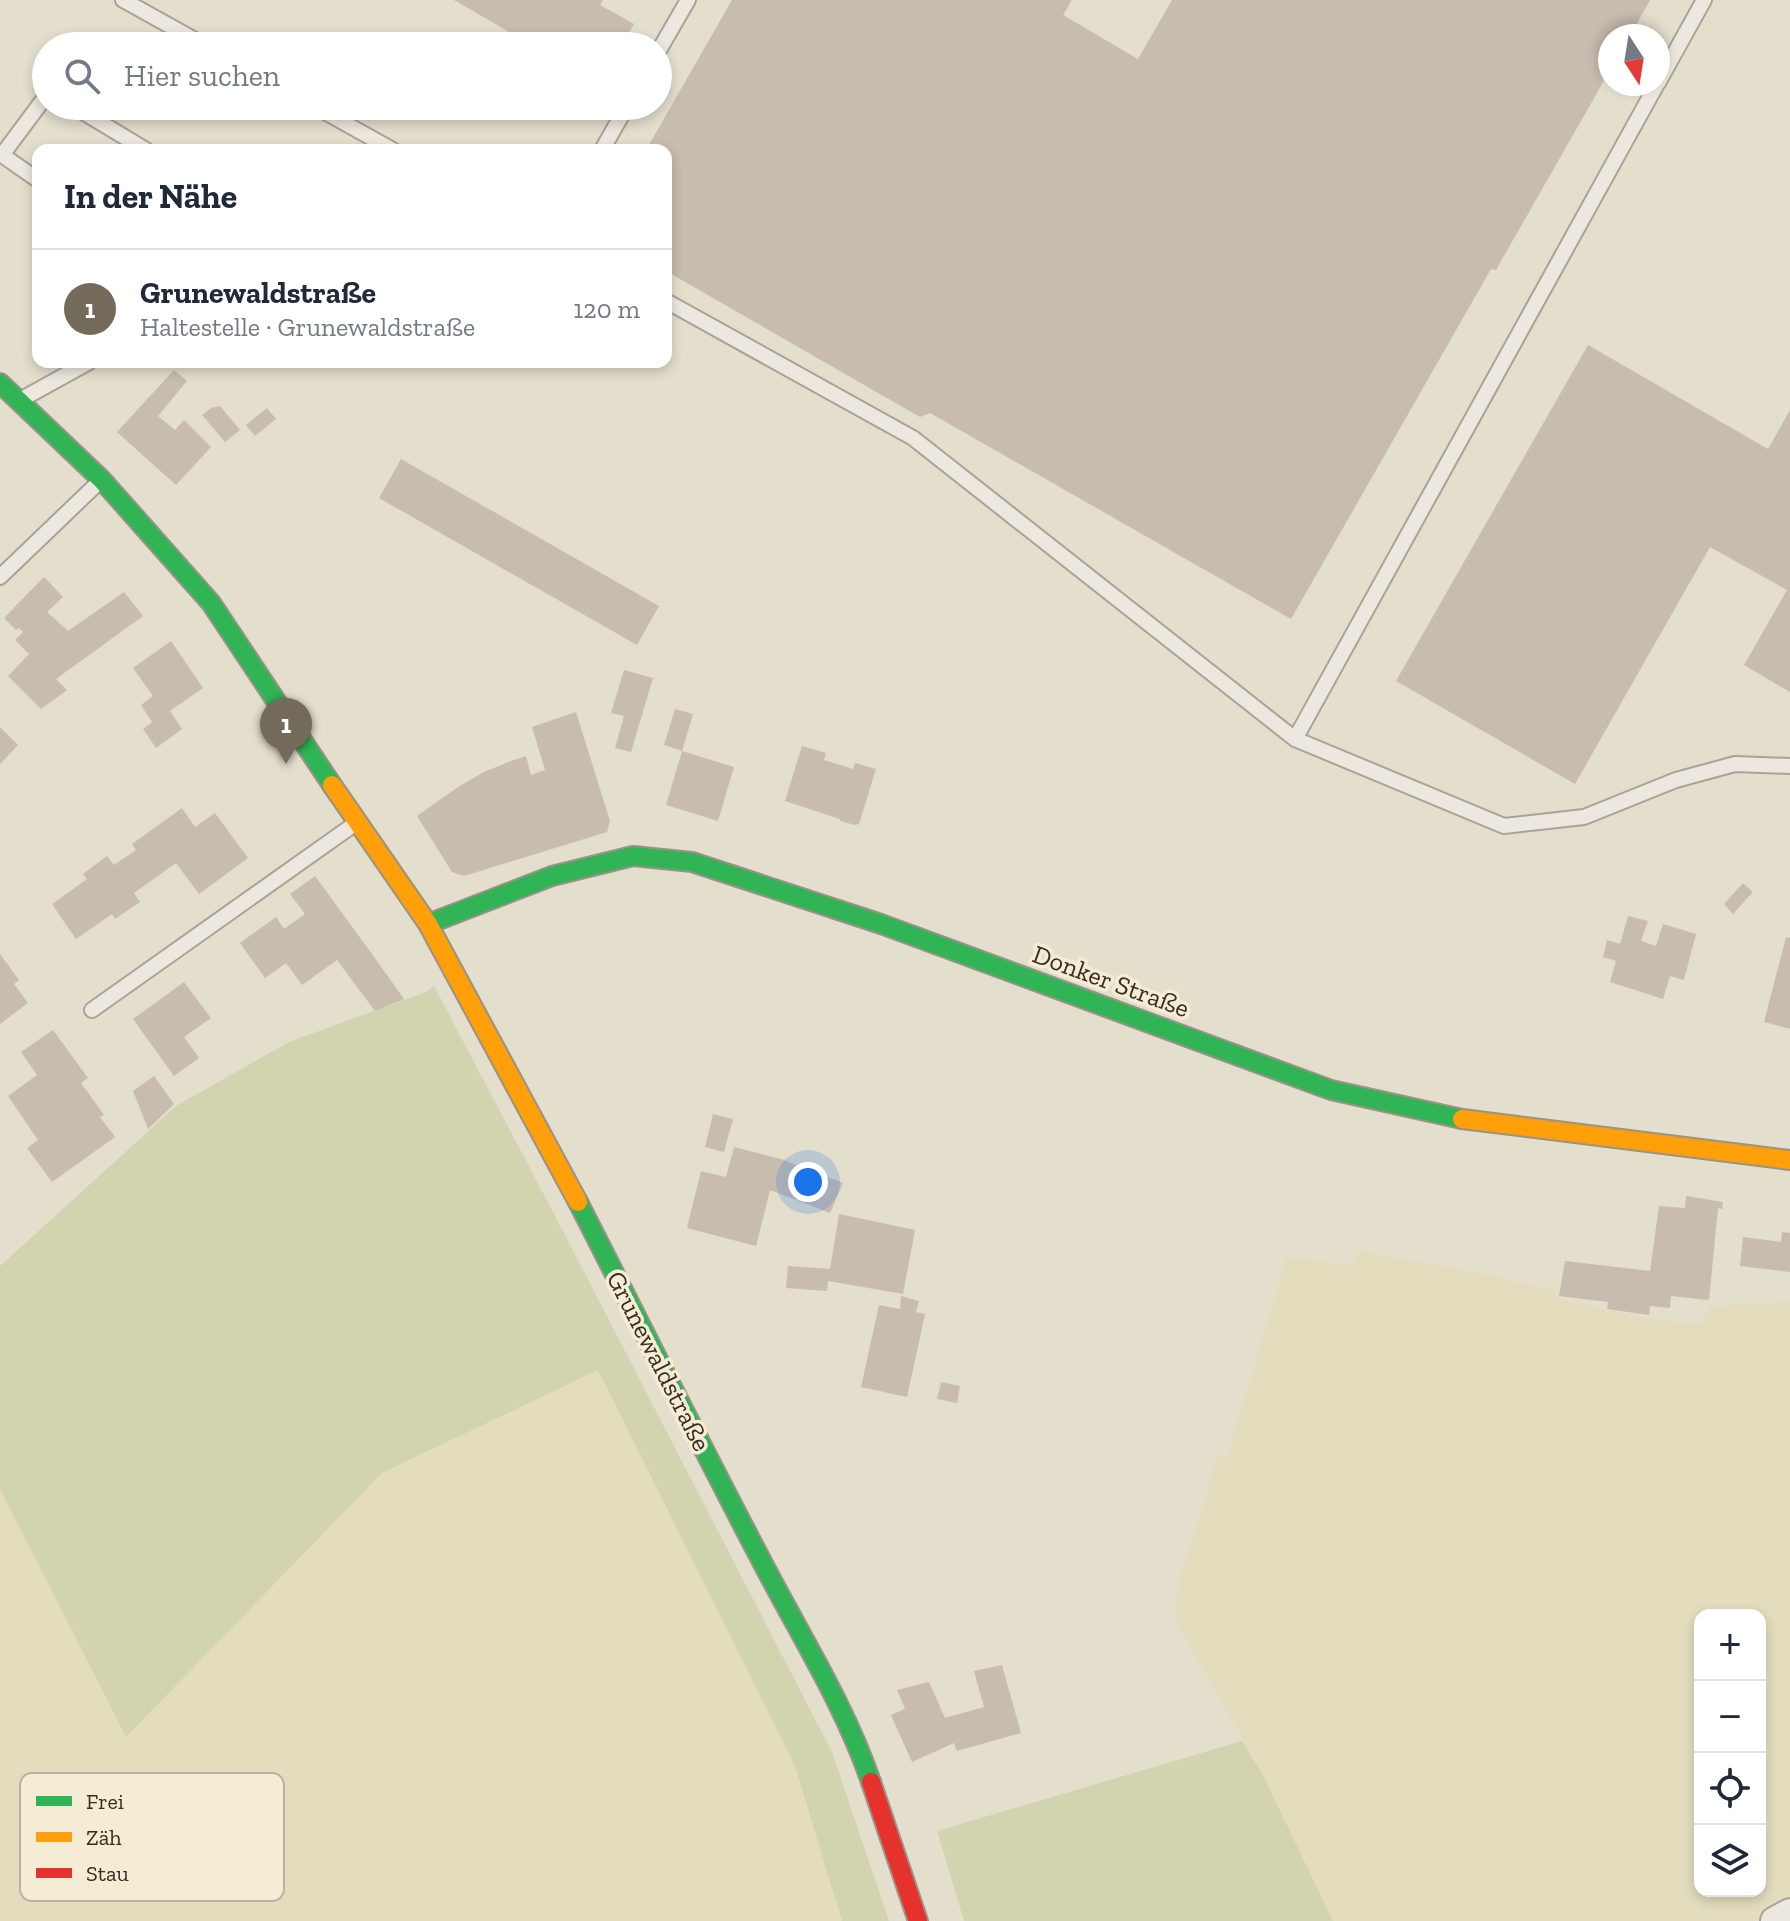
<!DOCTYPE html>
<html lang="de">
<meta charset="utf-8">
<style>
:root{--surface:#fff;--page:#f2f2f3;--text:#1f2937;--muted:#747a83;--line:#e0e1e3;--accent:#746a5c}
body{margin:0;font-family:"Zilla Slab",serif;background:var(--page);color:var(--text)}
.controls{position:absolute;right:24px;bottom:24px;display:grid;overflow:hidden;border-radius:16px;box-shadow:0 4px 12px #0003}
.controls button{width:72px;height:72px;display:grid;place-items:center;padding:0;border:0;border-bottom:2px solid var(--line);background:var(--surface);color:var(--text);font:40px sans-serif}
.compass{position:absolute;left:1598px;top:24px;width:72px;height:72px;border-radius:50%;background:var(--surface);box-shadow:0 4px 12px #0003;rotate:168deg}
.you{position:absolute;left:808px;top:1182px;width:28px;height:28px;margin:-20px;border:6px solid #fff;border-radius:50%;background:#1a73e8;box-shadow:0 0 0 12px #1a73e833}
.badge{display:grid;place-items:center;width:52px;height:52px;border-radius:50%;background:var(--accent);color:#fff;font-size:26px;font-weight:700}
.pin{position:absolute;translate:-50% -66px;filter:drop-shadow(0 2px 4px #0008)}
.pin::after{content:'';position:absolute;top:42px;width:28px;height:24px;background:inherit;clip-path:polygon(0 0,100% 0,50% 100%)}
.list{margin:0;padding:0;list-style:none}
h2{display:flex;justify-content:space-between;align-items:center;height:104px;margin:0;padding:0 32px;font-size:34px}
h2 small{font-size:26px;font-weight:400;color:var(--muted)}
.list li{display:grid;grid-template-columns:52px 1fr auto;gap:24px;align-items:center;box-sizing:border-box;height:120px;padding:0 32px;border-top:2px solid var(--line)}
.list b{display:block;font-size:30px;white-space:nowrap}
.list p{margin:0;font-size:26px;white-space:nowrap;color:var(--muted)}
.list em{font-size:26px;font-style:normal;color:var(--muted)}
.icon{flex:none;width:44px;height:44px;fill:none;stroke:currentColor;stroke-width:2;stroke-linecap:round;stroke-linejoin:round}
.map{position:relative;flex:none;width:1790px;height:1921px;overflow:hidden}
.search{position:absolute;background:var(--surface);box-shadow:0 4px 12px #0003;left:32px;top:32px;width:640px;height:88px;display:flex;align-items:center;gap:20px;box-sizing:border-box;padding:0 28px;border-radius:44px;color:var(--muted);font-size:30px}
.panel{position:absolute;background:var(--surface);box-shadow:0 4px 12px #0003;left:32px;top:144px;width:640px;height:224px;border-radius:16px}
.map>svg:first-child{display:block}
.farmland{fill:#e3ddbe;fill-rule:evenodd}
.green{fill:#d2d4b0}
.building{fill:#c7bcae}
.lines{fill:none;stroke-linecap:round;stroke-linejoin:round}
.lane-casing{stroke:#a9a396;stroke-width:18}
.street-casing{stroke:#a9a396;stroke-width:32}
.fast-casing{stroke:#999286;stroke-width:22}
.slow-casing{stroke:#999286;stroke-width:22}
.jam-casing{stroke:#999286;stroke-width:22}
.lane{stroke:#ece8df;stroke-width:14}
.street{stroke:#ece8df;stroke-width:28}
.fast{stroke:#30b455;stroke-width:18}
.slow{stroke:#ff9f0a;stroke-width:18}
.jam{stroke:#e5322d;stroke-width:18}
.labels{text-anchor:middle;stroke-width:7;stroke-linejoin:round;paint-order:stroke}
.street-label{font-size:26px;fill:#382c1f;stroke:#f4ecd4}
.key{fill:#f4ecd4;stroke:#bcb29e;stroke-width:2}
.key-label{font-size:22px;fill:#382c1f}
</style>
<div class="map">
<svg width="1790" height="1921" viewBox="0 0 1790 1921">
<rect width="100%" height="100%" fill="#e4decd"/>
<path class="farmland" d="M1359,1251L1470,1271L1556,1291L1557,1298L1632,1316L1701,1325L1709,1307L1790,1302V1898L1778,1910L1753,1921H1333L1262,1773L1176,1621L1178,1586L1219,1453L1227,1457L1287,1257L1353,1266ZM1700,1615H1760V1891H1700Z
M598,1370L795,1766L842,1921H0V1489L126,1737L382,1473Z"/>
<path class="green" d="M434,986L564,1233L832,1752L889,1921H842L795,1766L598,1370L382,1473L126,1737L0,1489V1266L176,1106L289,1042L426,992Z
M1242,1741L1262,1773L1333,1921H964L937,1831Z"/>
<path class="building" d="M454,0H603L600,5L634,24L621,46H533Z
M732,0H1072L1063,15L1138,59L1172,0H1650L1630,36H1610V70L1496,270L1491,269L1291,619L930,413L920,417L666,271V150H646Z
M1588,345L1768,449L1790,410V692L1744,665L1787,590L1710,547L1575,784L1396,681Z
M174,370L187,381L158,416L175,430L184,420L211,447L176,485L117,432Z
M220,406L240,430L225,442L202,415L211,408Z
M267,408L276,419L255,436L246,425Z
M401,459L659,606L637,645L379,498Z
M44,577L63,597L47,612L68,631L124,592L143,616L56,679L67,690L41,709L8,676L29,654L15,640L23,632L19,628L16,630L4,618Z
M171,641L203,688L170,711L182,729L156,748L143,729L152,722L141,705L153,696L133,668Z
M624,670L653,678L631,752L615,748L624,716L611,713Z
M675,709L693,714L682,751L664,745Z
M576,712L610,821L607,832L464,876L452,872L417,816L458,787L484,772L511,761L526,756L531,775L545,770L532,727Z
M0,727L18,745L0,764Z
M802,746L826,753L824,760L853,769L855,763L876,769L859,824L855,825L840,821V819L785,801Z
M682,751L734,767L718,821L666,805Z
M182,808L195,827L215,813L248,858L199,894L176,863L134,893L140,902L115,919L112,914L76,939L52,904L87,879L83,874L107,856L114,865L136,850L132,844Z
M315,876L372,954L404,999L375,1011L337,960L302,985L286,963L265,978L240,943L276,917L284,929L305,914L290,894Z
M1743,883L1753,892L1733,914L1724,904Z
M1628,916L1648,921L1641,941L1656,946L1663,924L1696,934L1684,980L1670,976L1663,999L1610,982L1616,961L1603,957L1607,940L1620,944Z
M1786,937L1790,938V1029L1764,1022Z
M0,954L19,980L14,984L28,1003L0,1024Z
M184,982L211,1018L184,1037L199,1058L174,1076L133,1019Z
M53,1030L88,1078L81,1083L104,1115L100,1117L115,1137L52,1182L27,1148L38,1140L8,1096L37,1075L21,1052Z
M154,1076L174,1104L148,1129L133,1091Z
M713,1114L733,1119L724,1152L705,1147Z
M734,1147L781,1159L843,1183L830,1213L770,1190L756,1246L687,1228L701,1171L726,1177Z
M1686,1196L1723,1202L1722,1209L1718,1208L1709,1300L1671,1296L1670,1308L1650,1306L1649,1315L1607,1309L1608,1302L1559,1296L1565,1261L1650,1271L1659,1206L1685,1208Z
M839,1214L915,1230L903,1294L828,1281L827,1291L786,1288L788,1266L830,1269Z
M1782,1232L1790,1233V1272L1740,1266L1743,1237L1781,1242Z
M901,1296L919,1301L916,1312L925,1314L907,1397L861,1387L879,1305L900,1309Z
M941,1382L960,1386L957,1403L937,1399Z
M1002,1665L1021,1733L957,1751L954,1743L912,1762L891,1715L905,1709L897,1690L929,1682L945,1718L984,1707L974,1671Z"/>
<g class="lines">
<g class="lane-casing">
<path id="lane" d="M123,0L206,46
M658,52L688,0
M1658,83L1704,0
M73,106L146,150
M314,106L393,150
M602,150L627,106
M38,180L2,155L46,96
M666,301L913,438L1295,739L1504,826L1584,817L1676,780L1735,764L1790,766
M22,399L89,362
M0,577L101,480
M1295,739L1657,84
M92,1010L356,823"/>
</g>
<g class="street-casing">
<path id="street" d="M1775,1921L1790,1913"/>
</g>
<g class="fast-casing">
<path id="fast" d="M0,383L102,480L211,603L332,785
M428,924L552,876L633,856L692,862L881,924L1331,1090L1462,1119
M578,1202C642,1327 704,1452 769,1575C805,1643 846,1709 871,1782"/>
</g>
<g class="slow-casing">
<path id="slow" d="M332,785L428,924L578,1202
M1462,1119L1790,1160"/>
</g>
<g class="jam-casing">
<path id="jam" d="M871,1782L918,1921"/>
</g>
<use href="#lane" class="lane"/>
<use href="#street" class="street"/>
<use href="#fast" class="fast"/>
<use href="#slow" class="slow"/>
<use href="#jam" class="jam"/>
</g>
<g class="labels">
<g class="street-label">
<text transform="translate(1111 981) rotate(20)" y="9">Donker Straße</text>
<text transform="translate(659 1361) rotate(63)" y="9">Grunewaldstraße</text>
</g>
</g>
<rect x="20" y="1773" width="264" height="128" rx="12" class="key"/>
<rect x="36" y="1796" width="36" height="10" fill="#30b455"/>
<rect x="36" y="1832" width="36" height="10" fill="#ff9f0a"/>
<rect x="36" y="1868" width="36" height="10" fill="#e5322d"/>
<g class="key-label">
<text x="86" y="1809">Frei</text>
<text x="86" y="1845">Zäh</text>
<text x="86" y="1881">Stau</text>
</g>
</svg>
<div class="controls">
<button>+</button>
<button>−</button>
<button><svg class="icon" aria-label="locate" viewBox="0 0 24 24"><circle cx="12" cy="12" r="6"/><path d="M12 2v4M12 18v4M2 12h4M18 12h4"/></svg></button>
<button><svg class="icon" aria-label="layers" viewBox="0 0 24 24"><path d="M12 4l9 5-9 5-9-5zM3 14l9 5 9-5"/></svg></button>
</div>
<svg class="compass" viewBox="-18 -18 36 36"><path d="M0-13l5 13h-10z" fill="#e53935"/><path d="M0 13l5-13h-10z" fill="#747a83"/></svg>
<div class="you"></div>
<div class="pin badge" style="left:286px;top:764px">1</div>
<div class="search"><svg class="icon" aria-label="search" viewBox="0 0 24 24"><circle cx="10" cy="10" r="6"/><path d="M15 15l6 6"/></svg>Hier suchen</div>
<section class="panel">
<h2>In der Nähe<small></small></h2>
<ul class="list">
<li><span class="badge">1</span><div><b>Grunewaldstraße</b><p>Haltestelle · Grunewaldstraße</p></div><em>120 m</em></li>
</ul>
</section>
</div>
